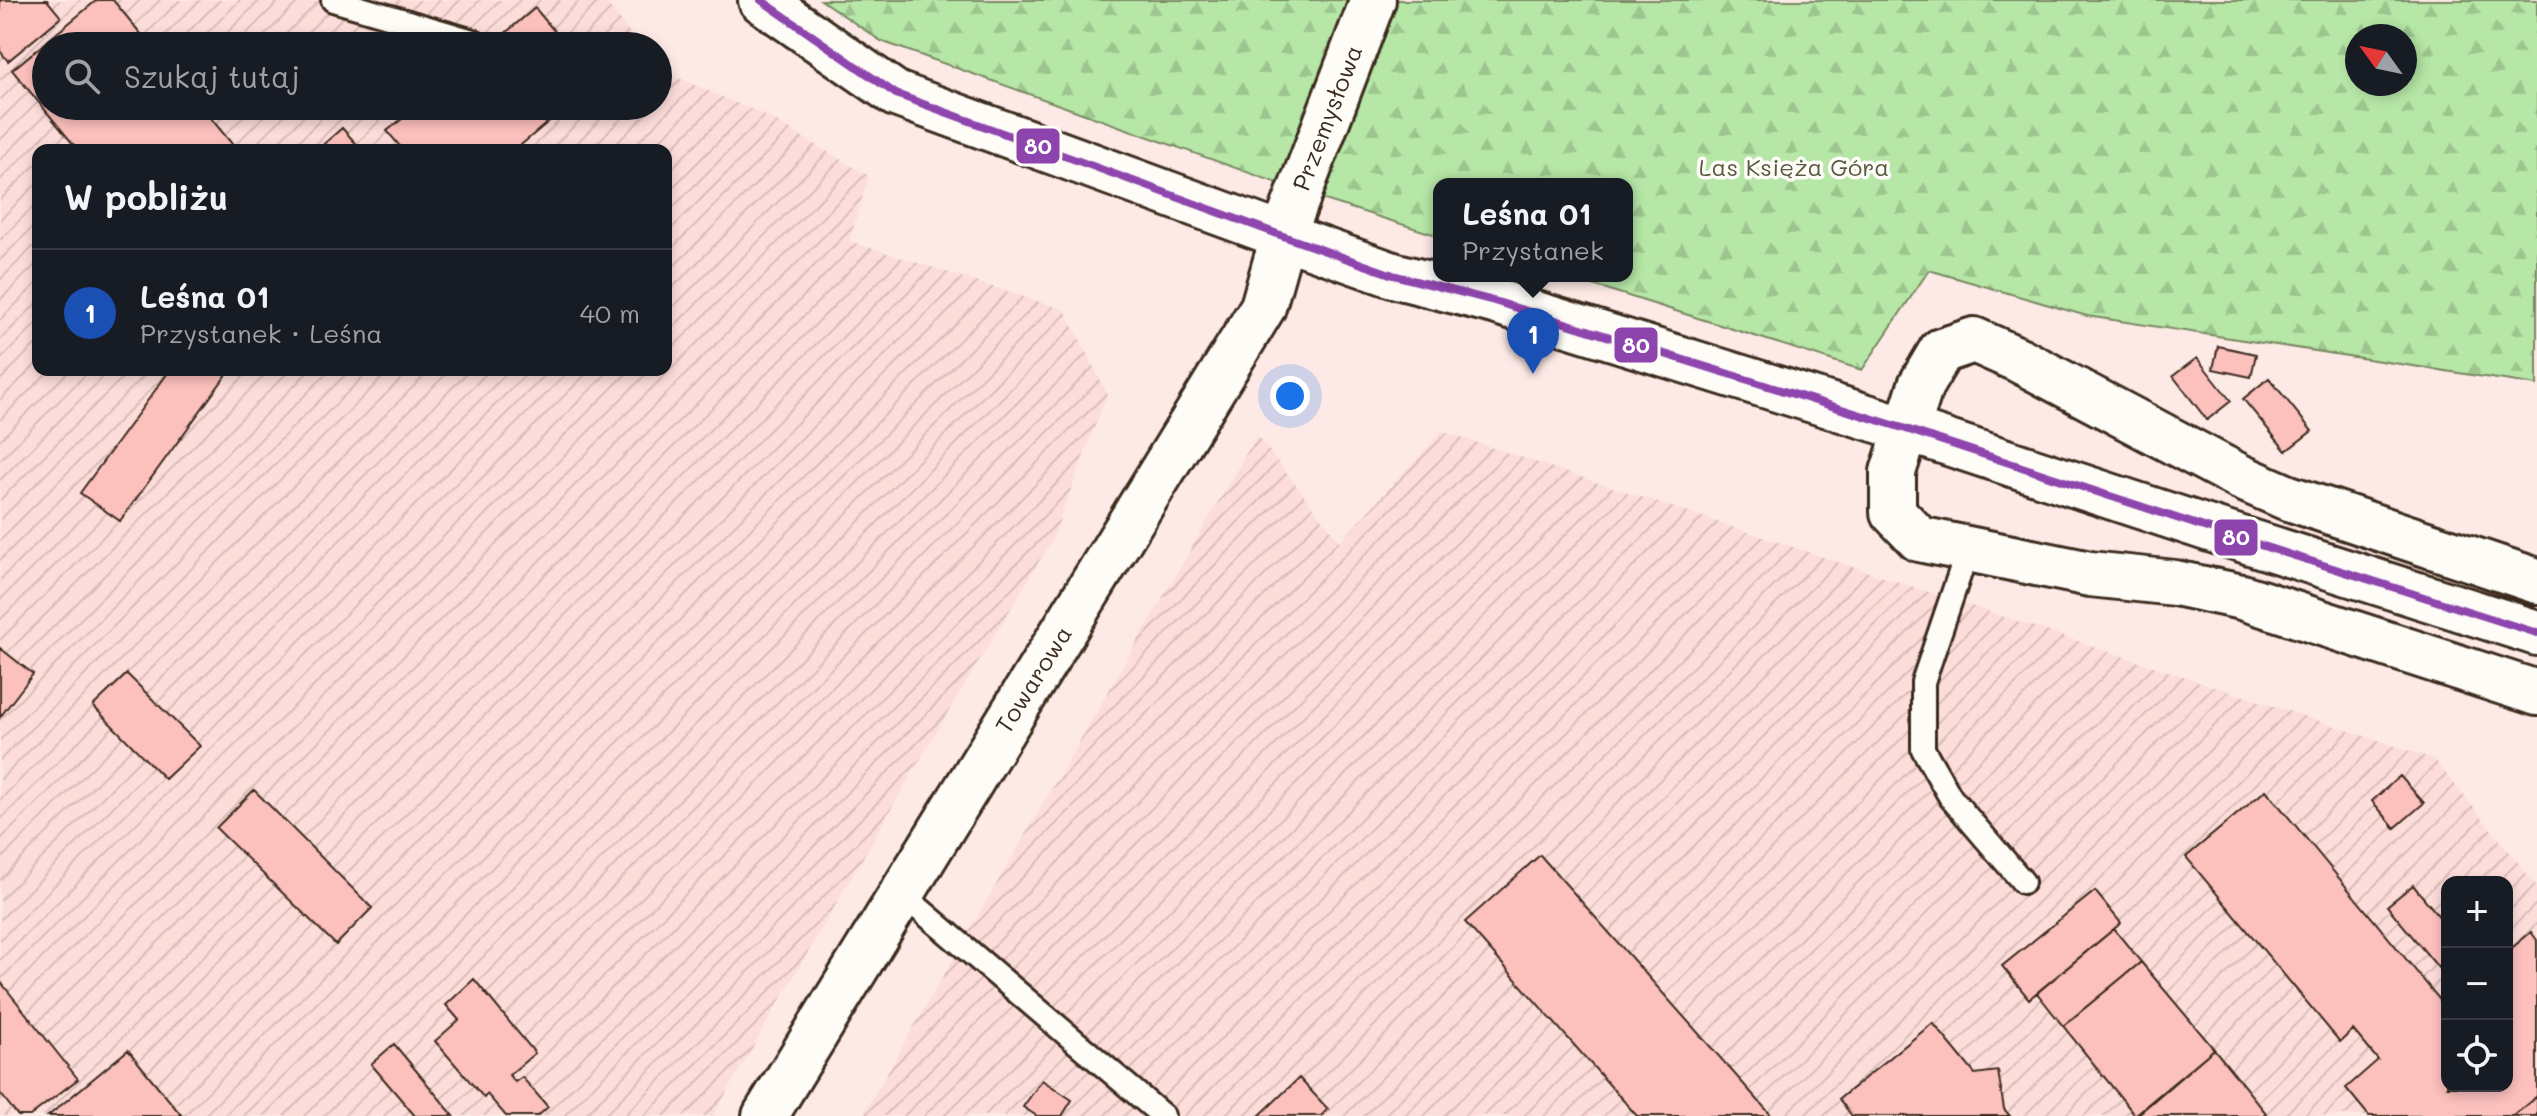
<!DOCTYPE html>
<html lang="pl">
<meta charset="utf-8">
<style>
:root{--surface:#171b24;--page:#20242c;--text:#f1f3f6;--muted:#9ea1a6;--line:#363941;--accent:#0b8043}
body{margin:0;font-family:Mali,sans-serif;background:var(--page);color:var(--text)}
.controls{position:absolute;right:24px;bottom:24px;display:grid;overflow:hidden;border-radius:16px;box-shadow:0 4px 12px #0003}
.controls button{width:72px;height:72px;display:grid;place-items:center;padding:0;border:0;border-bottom:2px solid var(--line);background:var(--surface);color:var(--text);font:40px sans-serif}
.compass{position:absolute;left:2345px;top:24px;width:72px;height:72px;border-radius:50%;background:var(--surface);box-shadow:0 4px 12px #0003;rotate:303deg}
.you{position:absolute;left:1290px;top:396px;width:28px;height:28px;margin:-20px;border:6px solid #fff;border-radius:50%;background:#1a73e8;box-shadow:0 0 0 12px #1a73e833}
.badge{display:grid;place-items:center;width:52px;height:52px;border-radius:50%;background:var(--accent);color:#fff;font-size:26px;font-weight:700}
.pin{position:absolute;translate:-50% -66px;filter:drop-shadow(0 2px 4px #0008)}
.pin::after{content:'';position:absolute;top:42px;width:28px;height:24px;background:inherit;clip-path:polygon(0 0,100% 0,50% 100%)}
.popup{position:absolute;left:1433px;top:178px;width:200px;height:104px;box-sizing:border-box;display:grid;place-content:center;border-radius:16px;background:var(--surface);filter:drop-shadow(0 2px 6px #0005);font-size:26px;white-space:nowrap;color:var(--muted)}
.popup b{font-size:30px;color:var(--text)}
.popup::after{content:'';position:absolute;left:50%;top:100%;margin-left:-16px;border:16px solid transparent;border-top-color:var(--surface)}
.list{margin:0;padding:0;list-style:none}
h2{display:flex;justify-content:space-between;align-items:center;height:104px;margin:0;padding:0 32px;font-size:34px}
h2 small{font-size:26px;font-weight:400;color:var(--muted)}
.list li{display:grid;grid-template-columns:52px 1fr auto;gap:24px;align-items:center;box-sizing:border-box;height:128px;padding:0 32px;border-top:2px solid var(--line)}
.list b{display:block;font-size:30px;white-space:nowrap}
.list p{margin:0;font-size:26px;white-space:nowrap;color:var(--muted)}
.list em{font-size:26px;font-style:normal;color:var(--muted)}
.icon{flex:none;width:44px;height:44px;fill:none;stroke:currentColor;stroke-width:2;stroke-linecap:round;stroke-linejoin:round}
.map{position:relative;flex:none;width:2537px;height:1116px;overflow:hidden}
.search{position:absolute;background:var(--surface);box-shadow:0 4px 12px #0003;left:32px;top:32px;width:640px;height:88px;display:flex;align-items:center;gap:20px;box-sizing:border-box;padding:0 28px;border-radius:44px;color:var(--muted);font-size:30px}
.panel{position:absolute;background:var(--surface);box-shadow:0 4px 12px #0003;left:32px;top:144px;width:640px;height:232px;border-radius:16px}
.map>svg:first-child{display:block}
.industrial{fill:url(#industrial-furrows);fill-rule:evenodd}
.forest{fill:url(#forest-firs);stroke:#788862;stroke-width:2;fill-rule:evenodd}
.building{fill:#fcc0bd;stroke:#3b2a1e;stroke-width:2}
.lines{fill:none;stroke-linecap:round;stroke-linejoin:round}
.service-casing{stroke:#3b2a1e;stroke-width:28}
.minor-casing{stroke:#3b2a1e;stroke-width:50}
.service{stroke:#fdfcf7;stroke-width:22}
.minor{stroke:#fdfcf7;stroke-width:44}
.bus-1-casing{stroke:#fdfcf7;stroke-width:14}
.bus-1{stroke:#8e44ad;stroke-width:8}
.labels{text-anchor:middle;stroke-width:7;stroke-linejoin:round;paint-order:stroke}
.street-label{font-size:24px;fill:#3b2a1e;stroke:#fdfcf7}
.park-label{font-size:24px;fill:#5a5940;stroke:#fdfcf7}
.line-badge{stroke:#fdfcf7;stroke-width:3}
.badge-label{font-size:22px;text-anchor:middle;font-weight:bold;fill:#fff}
</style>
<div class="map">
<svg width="2537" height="1116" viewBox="0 0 2537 1116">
<defs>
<pattern id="industrial-furrows" width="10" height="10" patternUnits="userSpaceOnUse" patternTransform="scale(2)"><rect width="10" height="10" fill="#fdddda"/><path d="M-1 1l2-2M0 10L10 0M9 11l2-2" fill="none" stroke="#dabebb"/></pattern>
<pattern id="forest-firs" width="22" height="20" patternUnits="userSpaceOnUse" patternTransform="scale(2)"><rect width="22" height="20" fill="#b6e7a7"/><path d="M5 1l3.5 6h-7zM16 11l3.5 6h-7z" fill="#9dc68f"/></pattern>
</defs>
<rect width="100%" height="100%" fill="#fdeae6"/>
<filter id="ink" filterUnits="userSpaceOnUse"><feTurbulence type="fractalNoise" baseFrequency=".0125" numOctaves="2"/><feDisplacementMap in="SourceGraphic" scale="16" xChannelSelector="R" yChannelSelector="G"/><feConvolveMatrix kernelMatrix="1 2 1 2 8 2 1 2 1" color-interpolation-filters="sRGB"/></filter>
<g filter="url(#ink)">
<path class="industrial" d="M0,0H604L640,46H46V106H658V69L766,116L869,176L849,241L1065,310L1107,394L1052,540L926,749L713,1116H0ZM38,150H666V370H38Z
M1442,431L2434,759L2537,886V1116H862L1257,435L1340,542ZM2447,882H2507V1086H2447Z"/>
<path class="forest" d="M821,0H2537V385L2087,316L1929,270L1862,370L1565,276H1627V184H1439V236L1325,200L881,41ZM2357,36H2405V84H2357Z"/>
<path class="building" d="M0,0H47L61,17L8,61L0,51Z
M97,0H113L151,46H46V106H201L237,150H78L12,70Z
M535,8L567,46H490Z
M418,106H567L515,150H403L387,131Z
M342,128L362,150H317Z
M2218,346L2256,354L2251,377L2213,369Z
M2197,358L2231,401L2207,420L2173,376Z
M170,370H230L120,521L80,493Z
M2269,378L2312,431L2286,451L2243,399Z
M0,648L33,674L0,717Z
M127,674L200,746L165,779L93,706Z
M2400,776L2424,803L2395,828L2372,801Z
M254,790L372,908L336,945L216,828Z
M2266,790L2444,1005L2447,1003V1086H2507V952L2531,932L2537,940V1096L2513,1116H2369L2346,1088L2378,1060L2353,1030L2340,1042L2186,857Z
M1540,855L1772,1116H1637L1465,922Z
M2413,885L2447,926V964L2440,970L2387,906Z
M2095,891L2121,923L2029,999L2002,966Z
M2114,929L2141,962L2063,1026L2037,993Z
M2141,962L2214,1049L2135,1115L2063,1026Z
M474,979L535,1053L509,1075L515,1082L522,1077L548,1107L538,1116H506L487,1094L484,1098L435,1041L459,1020L446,1005Z
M0,981L78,1079L30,1116H18L0,1093Z
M1933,1023L1975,1074L1998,1071L2004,1109L2010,1116H1852L1839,1099Z
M394,1044L454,1116H415L371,1064Z
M2214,1049L2266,1113L2262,1116H2136Z
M128,1050L182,1116H48Z
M1299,1078L1328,1109L1321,1116H1259Z
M1042,1080L1072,1100L1062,1116H1037L1023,1107Z
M2537,1096V1116H2513Z"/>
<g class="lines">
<g class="service-casing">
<path id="service" d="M333,0L473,41
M1968,549L1923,682V749L1951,798L2023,882
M903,895L1163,1116"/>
</g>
<g class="minor-casing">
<path id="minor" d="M761,0L896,94L1283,236L1393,275L1494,301L1906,429L2213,530L2537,633
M2537,581L2286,497L2240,477L2019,360L1974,340L1941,351L1921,385L1893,472V512L1919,539L2090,574L2175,583L2242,597L2537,693
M765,1116L1263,307L1283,236L1373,0"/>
</g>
<use href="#service" class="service"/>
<use href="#minor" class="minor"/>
<g class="bus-1-casing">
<path id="bus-1" d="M761,0L896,94L1283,236L1393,275L1494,301L1906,429L2213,530L2537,633"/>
</g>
<use href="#bus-1" class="bus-1"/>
</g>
</g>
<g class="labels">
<g class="street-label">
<text transform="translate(1328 118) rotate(-69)" y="8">Przemysłowa</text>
<text transform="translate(1034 680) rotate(-58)" y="8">Towarowa</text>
</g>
<g class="park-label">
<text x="1794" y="176">Las Księża Góra</text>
</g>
</g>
<g class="line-badge">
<rect x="1015" y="127" width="46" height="38" rx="8" fill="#8e44ad"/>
<rect x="1613" y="326" width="46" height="38" rx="8" fill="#8e44ad"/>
<rect x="2213" y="518" width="46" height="39" rx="8" fill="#8e44ad"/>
</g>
<g class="badge-label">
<text x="1038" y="154">80</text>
<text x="1636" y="353">80</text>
<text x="2236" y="545">80</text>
</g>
</svg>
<div class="controls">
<button>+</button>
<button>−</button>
<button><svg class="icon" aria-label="locate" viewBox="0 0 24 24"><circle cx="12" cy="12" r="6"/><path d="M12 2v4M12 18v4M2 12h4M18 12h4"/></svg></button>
</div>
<svg class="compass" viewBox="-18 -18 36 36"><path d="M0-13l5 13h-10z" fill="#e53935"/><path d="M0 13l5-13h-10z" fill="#9ea1a6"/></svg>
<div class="you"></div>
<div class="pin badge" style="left:1533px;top:374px;background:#1a4fb4">1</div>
<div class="popup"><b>Leśna 01</b>Przystanek</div>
<div class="search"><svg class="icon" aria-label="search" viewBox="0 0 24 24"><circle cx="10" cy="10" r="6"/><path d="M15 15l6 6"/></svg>Szukaj tutaj</div>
<section class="panel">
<h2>W pobliżu<small></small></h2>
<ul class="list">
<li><span class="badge" style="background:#1a4fb4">1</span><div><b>Leśna 01</b><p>Przystanek · Leśna</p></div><em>40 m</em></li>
</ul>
</section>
</div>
